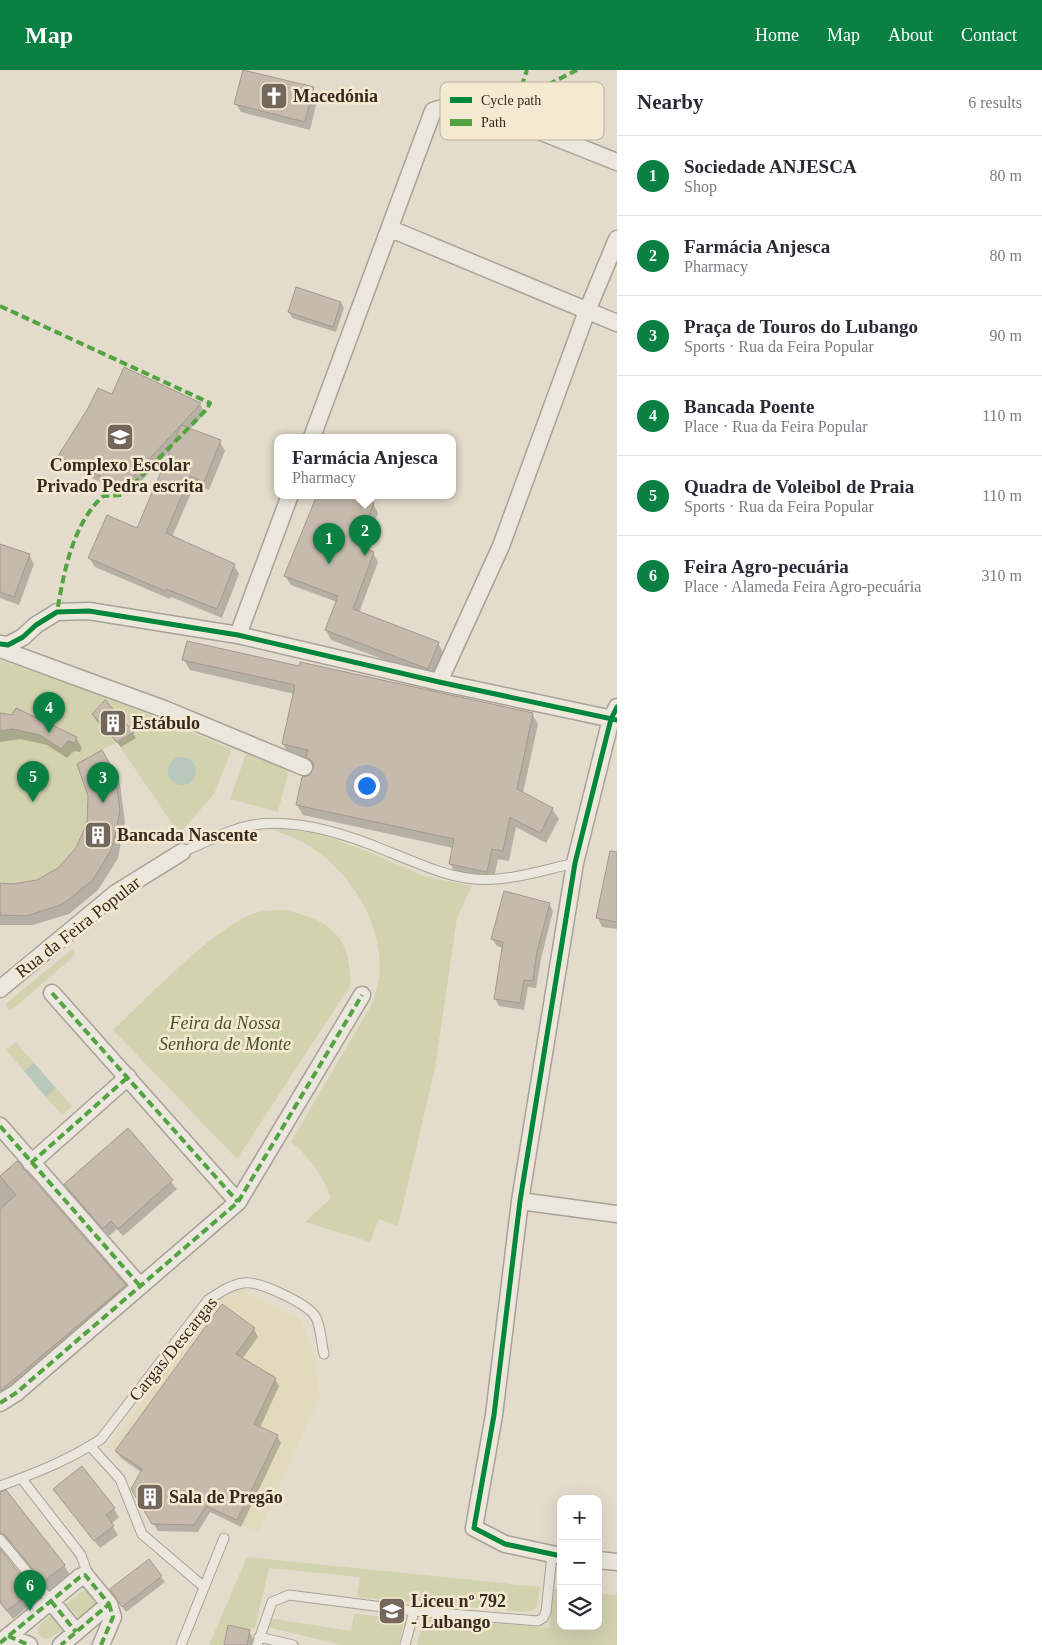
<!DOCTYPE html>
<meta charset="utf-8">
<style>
:root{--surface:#fff;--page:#f7f7f7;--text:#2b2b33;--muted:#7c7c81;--line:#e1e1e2;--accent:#0b8043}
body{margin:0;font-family:Georgia,serif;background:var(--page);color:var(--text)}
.controls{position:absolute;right:15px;bottom:15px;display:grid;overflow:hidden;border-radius:10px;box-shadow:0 5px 20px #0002}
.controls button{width:45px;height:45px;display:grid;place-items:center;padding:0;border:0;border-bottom:1px solid var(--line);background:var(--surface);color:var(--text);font:25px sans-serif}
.you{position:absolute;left:366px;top:715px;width:18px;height:18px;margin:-12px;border:4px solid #fff;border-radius:50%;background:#1a73e8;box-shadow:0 0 0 8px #1a73e833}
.badge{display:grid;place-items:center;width:32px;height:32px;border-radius:50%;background:var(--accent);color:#fff;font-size:16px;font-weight:700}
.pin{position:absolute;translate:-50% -41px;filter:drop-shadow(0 1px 2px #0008)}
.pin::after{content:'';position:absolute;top:26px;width:18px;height:15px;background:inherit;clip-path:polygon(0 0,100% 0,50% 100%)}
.popup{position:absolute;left:274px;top:364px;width:182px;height:65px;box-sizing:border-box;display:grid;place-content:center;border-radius:10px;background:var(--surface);filter:drop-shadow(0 1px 4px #0005);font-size:16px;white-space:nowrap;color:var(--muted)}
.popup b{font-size:19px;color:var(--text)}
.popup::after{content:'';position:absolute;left:50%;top:100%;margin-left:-10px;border:10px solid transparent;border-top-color:var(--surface)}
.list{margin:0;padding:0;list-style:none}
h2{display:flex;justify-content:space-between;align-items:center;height:65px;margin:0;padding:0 20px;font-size:21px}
h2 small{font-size:16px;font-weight:400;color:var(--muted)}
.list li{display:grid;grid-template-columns:32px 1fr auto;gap:15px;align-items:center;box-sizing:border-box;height:80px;padding:0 20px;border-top:1px solid var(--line)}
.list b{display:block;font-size:19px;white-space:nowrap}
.list p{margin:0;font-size:16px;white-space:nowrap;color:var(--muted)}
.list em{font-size:16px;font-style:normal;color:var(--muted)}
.icon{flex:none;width:28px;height:28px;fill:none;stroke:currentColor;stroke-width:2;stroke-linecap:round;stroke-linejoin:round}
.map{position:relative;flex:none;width:617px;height:1575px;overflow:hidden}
header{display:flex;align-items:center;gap:30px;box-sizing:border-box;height:70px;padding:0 25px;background:var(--accent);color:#fff}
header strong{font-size:24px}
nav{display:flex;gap:28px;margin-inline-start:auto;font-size:18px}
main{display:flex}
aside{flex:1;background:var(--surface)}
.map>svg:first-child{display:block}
.farmland{fill:#e2dabd}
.green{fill:#d2d2af}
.water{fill:#b8c8bd}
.shadow{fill:#0003}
.building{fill:#c6baad;stroke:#a3988c}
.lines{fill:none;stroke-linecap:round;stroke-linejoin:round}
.lane-casing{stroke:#a8a196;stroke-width:11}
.street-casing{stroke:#a8a196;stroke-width:19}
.lane{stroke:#ebe7de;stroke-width:9}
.street{stroke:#ebe7de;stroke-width:16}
.quiet{stroke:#53a341;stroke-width:4;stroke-dasharray:8 4;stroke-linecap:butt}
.cycleway-casing{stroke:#f4ead2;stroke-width:8}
.cycleway{stroke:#00873e;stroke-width:5}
.labels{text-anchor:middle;stroke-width:5;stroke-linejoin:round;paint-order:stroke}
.poi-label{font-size:18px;font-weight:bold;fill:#36291e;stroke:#f4ead2;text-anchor:start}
.street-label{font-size:18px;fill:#36291e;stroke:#f4ead2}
.park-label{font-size:18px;font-style:italic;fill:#475126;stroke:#f4ead2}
.key{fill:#f4ead2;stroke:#bbb09c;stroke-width:1}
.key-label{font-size:14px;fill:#36291e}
</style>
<header>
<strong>Map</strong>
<nav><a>Home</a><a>Map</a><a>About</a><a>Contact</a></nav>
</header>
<main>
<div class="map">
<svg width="617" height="1575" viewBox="0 0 617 1575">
<rect width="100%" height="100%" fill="#e3dccc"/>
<path class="farmland" d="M240,1219L301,1250L314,1284L320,1327L258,1463L206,1436L109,1377L216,1232Z"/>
<path class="green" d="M0,590L93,622L232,679L214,724L179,764L117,672L103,680L115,703L120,741L112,778L93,810L0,845Z
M246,684L289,699L278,742L230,729Z
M267,757L321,764L369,782L424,806L472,816L457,848L435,998L398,1156L379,1149L370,1172L305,1152L331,1128C321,1104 311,1088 291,1072L372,934C374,926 378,917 379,908C385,858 353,805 312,778C298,769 282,763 267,757Z
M285,840C331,850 352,867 350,916L237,1089L113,960C145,931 219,851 259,842C267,840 277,840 285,840Z
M72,879L75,884L73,887L13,939L8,940L6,934L9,931Z
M16,972L34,993L24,1001L6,980Z
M56,1018L72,1036L62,1045L46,1027Z
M247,1487L541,1517L536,1539L526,1542L357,1527L360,1507L269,1498L255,1558L250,1560L228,1555L224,1575H209Z
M86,1518L98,1533L79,1548L66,1534Z
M554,1519H561V1556H598V1523L617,1525V1575H417L422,1553L428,1548L549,1558Z
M52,1544L64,1559L48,1569L42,1568L38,1563V1557Z
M354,1544L405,1548L399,1575H342L267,1557L269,1548L351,1561Z"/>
<path class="water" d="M168 701a14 14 0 1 1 28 0a14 14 0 1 1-28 0Z
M34,993L56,1018L46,1027L24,1001Z"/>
<path class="shadow" d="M313,18L318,27L310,60L241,42L236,34Z
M341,233L344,238L336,262L292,248L289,242Z
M125,299L200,334L205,343L190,359L220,372L225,381L209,420L195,414L172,467L234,495L239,504L222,548L171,527L170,529L95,497L89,488L138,460L172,379L128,425L64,395L59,386L112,326Z
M319,425H351L373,434L378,443L364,479L373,483L378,492L359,543L438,573L443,582L434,608L331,570L326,560L337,532L291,515L285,506Z
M0,475L29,485L34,494L19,535L0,528Z
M184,590L300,598L532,644L538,654L523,723L552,739L559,749L546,773L516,757L509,791L498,789L493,812L456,804L450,794L453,778L303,745L297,735L314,698L309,688L289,684L283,674L294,624L190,600Z
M105,632L133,663L136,668L121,677L96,650L93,644Z
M0,644L49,650L52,656L76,668L82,678L80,682L74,681L67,688L47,675L20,669L0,672Z
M108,692L120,714L125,752L118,788L98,820L69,844L33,855H0V814L13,816L37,811L59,799L77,779Z
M617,806V859L602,857L598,848Z
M549,834L553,841L541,889L536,918L528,917L524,940L499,936L495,929L503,878L497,876L492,869Z
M128,1060L177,1119L123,1166L117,1159L109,1166L66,1114Z
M17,1092L125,1216L130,1224L0,1333V1107Z
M254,1259L258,1267L242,1289L275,1309L279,1316L260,1358L277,1366L281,1373L241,1457L210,1442L198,1462L158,1461L132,1419L142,1403L121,1388L116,1381Z
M0,1426L64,1495L69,1504L49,1520L11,1473L1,1472L0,1474Z
M60,1427L114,1439L119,1447L111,1454L118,1465L100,1478Z
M0,1481L37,1529L13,1549L0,1533Z
M148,1491L165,1512L126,1542L114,1525Z
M249,1561L254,1570L253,1575H225Z"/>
<path class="building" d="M243,0L314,17L305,52L234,34Z
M296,217L341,232L333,257L288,242Z
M124,297L201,333L181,355L221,370L204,412L190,406L166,463L235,494L217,539L166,519L165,521L88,488L107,445L137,458L181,355L123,417L58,386L87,340L98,318L112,324Z
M317,425H354L374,433L357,475L374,482L353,539L439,572L428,599L325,560L338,526L284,506Z
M0,474L30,484L14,527L0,522Z
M187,571L299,596L300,592L533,643L517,719L553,738L540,763L510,747L503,781L492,779L487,802L449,794L454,769L296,735L302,707L310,705L314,696L312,691L306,687L308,680L282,674L295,615L182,590Z
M105,630L134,662L117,672L92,644Z
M16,638L37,648L50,649V654L77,667L75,673L68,671L61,679L40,665L13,659L0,661V643L12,645Z
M102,680L115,703L120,741L112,778L93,810L63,834L27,846L0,845V813L13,814L37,810L58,798L76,778L87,753L88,726L77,694Z
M610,781L617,782V852L596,848Z
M504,821L550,833L537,881L533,911L524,910L520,933L494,929L503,872L491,869Z
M128,1058L173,1110L118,1159L111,1151L103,1159L64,1114Z
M17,1091L126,1215L0,1321V1139L16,1125L0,1106Z
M222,1234L255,1258L236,1284L276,1308L254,1354L278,1365L237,1450L206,1436L194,1455L152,1454L131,1419L142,1399L115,1381Z
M82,1396L115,1438L106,1445L114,1456L94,1471L53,1419Z
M6,1420L65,1495L43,1512L5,1465L0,1463V1422Z
M0,1479L33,1520L7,1541L0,1532Z
M149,1489L162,1506L122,1537L110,1519Z
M228,1555L250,1560L247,1575H224Z"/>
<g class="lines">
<g class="lane-casing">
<path id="lane" d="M182,782C205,773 229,759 253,755C296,748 349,765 389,782C418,793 443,806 475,809C508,812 543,800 575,793
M90,1376L120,1409L142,1464L204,1517
M21,1408L81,1485L89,1508
M0,1416C36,1403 69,1390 101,1369L208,1230C219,1223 230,1215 243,1213C258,1210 306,1233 315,1246C321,1255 321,1273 324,1284
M0,1469L51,1531
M259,1567L293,1575
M181,1575L224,1468
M257,1575L272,1532L289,1525L414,1541L538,1551L543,1548L546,1542L552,1485
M405,1575L414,1541"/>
</g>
<g class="street-casing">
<path id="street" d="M391,159L617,253
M312,367L433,41L452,35L514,51L617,92
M238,565L290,425
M0,574L8,575L23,567L36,555L57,542L89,541L238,565L439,612L617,650
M0,579L164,639L304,697
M439,612L501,476L587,241L617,169
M0,919L116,823L182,782
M52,923L238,1132
M0,1056L140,1216
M31,1093L128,1007
M520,1131L617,1144
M0,1333L16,1323L238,1132L362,925
M561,1486L505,1474L474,1458L494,1345L520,1131L575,793L611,649L617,637
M598,1490L617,1492
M51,1531L76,1562
M8,1566L29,1575
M0,1573L80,1507L85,1505L109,1534L61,1575
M101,1575L113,1547L109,1534"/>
</g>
<use href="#lane" class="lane"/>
<use href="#street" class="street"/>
<path class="quiet" d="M577,0L547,15L532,39L587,56
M514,51L515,35L527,0
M0,236L210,333L207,339L123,425L103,426C72,455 64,502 57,542
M52,923L238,1132
M0,1056L140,1216
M31,1093L128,1007
M0,1333L16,1323L238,1132L362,925
M51,1531L76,1562
M8,1566L29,1575
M0,1573L80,1507L85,1505L109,1534L61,1575
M101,1575L113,1547L109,1534"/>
<g class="cycleway-casing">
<path id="cycleway" d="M0,574L8,575L23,567L36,555L57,542L89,541L238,565L439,612L617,650
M561,1486L505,1474L474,1458L494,1345L520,1131L575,793L611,649L617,637"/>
</g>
<use href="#cycleway" class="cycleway"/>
</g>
<defs>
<g id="church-square" transform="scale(1.4375)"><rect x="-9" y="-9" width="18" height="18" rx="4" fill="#73685b" stroke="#f4ead2"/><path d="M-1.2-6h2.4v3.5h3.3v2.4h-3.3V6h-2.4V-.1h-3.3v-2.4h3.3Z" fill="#fff"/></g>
<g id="school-square" transform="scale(1.4375)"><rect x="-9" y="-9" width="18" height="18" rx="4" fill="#73685b" stroke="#f4ead2"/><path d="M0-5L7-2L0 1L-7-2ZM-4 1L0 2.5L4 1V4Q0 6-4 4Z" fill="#fff"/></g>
<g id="building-square" transform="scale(1.4375)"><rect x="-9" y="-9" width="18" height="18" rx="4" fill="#73685b" stroke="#f4ead2"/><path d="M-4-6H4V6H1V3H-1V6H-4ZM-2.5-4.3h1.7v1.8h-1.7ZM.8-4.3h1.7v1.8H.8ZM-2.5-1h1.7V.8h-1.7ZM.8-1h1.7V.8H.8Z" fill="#fff"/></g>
</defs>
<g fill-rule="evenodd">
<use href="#church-square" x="274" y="26"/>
<use href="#school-square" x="120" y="367"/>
<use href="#building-square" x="113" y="653"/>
<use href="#building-square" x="98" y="765"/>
<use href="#building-square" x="150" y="1427"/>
<use href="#school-square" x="392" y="1541"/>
</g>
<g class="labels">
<g class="poi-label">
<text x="293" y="32">Macedónia</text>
<text x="120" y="401" text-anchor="middle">Complexo Escolar<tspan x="120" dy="21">Privado Pedra escrita</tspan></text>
<text x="132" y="659">Estábulo</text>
<text x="117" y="771">Bancada Nascente</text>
<text x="169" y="1433">Sala de Pregão</text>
<text x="411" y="1537">Liceu nº 792<tspan x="411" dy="21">- Lubango</tspan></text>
</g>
<g class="street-label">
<text transform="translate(78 857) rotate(-38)" y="6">Rua da Feira Popular</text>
<text transform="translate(173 1279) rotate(-51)" y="6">Cargas/Descargas</text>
</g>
<g class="park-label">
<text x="225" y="959">Feira da Nossa<tspan x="225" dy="21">Senhora de Monte</tspan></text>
</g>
</g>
<rect x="440" y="12" width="164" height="58" rx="8" class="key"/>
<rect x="450" y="27" width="22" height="6" fill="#00873e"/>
<rect x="450" y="49" width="22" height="7" fill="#53a341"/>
<g class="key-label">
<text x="481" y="35">Cycle path</text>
<text x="481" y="57">Path</text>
</g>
</svg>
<div class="controls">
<button>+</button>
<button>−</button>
<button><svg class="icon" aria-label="layers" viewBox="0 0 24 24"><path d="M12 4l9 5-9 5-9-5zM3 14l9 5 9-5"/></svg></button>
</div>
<div class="you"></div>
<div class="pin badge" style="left:329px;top:494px">1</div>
<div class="pin badge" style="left:365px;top:486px">2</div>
<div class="popup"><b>Farmácia Anjesca</b>Pharmacy</div>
<div class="pin badge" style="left:103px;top:733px">3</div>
<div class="pin badge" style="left:49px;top:663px">4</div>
<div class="pin badge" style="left:33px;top:732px">5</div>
<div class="pin badge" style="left:30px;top:1541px">6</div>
</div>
<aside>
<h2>Nearby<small>6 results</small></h2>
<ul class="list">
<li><span class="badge">1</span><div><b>Sociedade ANJESCA</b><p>Shop</p></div><em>80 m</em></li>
<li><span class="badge">2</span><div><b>Farmácia Anjesca</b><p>Pharmacy</p></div><em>80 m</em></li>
<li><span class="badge">3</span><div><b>Praça de Touros do Lubango</b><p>Sports · Rua da Feira Popular</p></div><em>90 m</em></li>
<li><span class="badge">4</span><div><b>Bancada Poente</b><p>Place · Rua da Feira Popular</p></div><em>110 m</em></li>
<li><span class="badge">5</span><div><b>Quadra de Voleibol de Praia</b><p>Sports · Rua da Feira Popular</p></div><em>110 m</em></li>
<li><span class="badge">6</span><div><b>Feira Agro-pecuária</b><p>Place · Alameda Feira Agro-pecuária</p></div><em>310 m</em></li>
</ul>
</aside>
</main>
